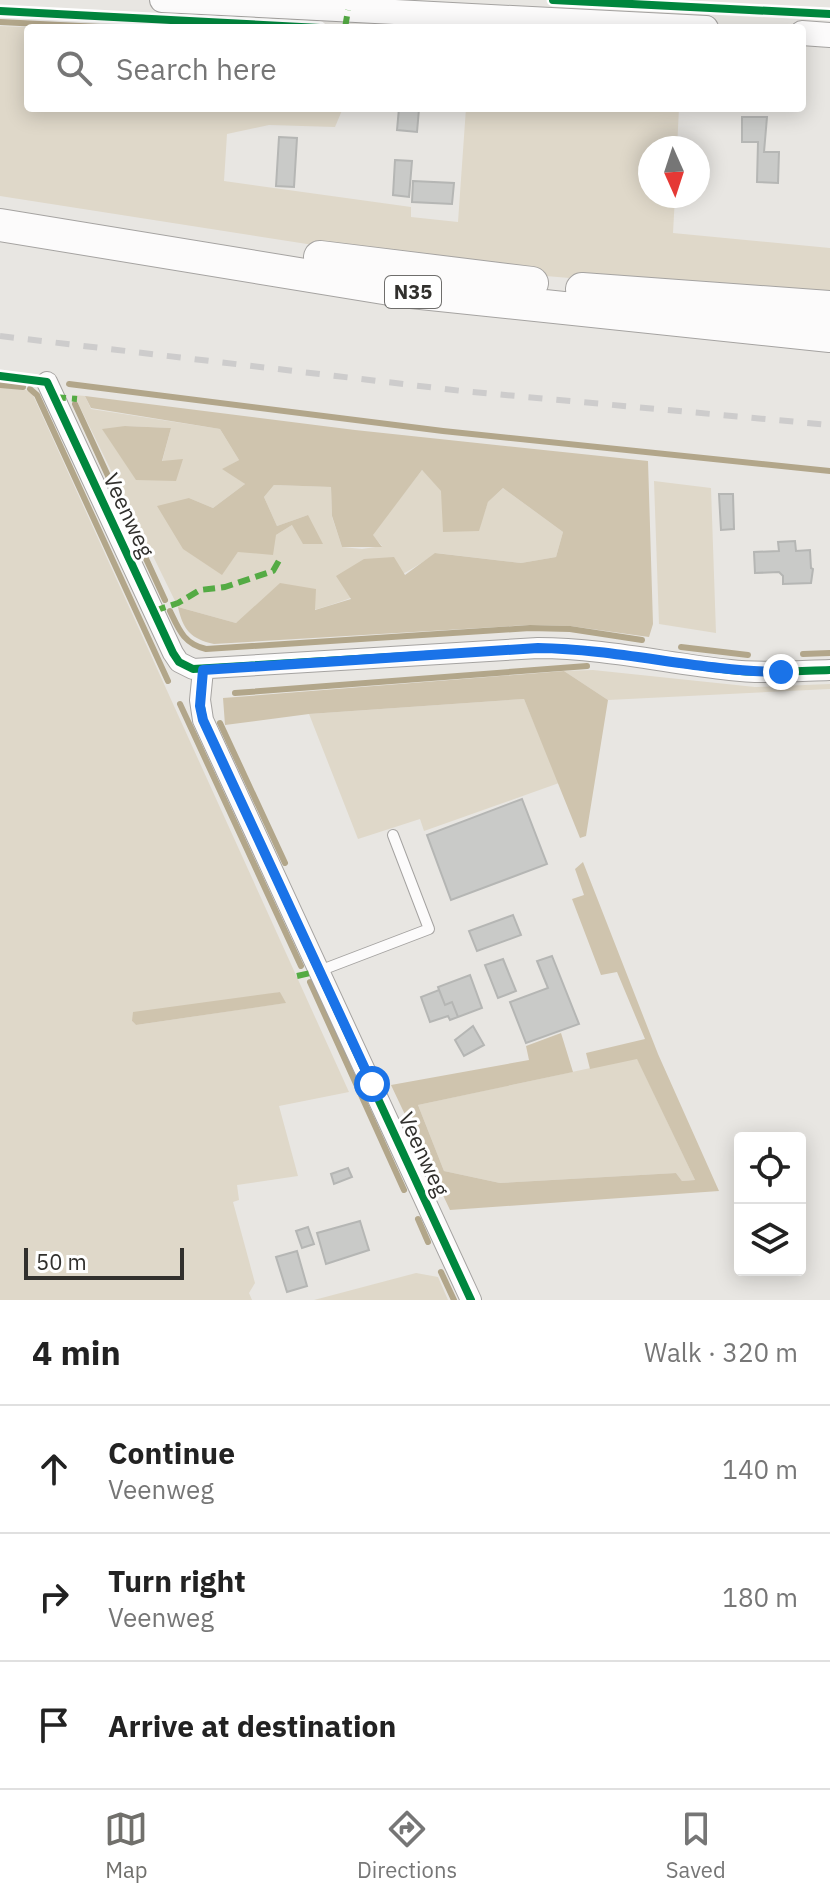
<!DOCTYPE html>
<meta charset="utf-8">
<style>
:root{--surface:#fff;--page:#f2f2f2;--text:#222;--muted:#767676;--line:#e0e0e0;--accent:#71706c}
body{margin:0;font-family:"IBM Plex Sans",sans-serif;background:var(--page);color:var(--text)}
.controls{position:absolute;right:24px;bottom:24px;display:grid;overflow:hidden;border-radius:8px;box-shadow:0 4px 20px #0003}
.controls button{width:72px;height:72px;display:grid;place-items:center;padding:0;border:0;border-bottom:2px solid var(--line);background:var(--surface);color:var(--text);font:40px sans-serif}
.compass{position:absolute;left:638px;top:136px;width:72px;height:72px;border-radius:50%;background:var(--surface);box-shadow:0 4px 20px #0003;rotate:177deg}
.scale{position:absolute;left:24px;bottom:20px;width:160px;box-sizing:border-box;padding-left:8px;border:4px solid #31302d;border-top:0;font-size:22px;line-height:28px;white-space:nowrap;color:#31302d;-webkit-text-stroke:6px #fff;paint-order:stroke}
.stop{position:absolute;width:24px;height:24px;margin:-18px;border:6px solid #1a73e8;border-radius:50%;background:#fff}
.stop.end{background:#1a73e8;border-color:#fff;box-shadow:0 2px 8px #0008}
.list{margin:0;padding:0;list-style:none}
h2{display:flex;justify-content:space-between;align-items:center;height:104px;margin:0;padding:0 32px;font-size:34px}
h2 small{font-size:26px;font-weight:400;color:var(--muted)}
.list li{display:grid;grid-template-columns:52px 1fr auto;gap:24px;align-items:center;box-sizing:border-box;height:128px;padding:0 32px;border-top:2px solid var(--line)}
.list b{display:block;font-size:30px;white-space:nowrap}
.list p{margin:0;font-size:26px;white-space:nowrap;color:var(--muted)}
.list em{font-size:26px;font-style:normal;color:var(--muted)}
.icon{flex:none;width:44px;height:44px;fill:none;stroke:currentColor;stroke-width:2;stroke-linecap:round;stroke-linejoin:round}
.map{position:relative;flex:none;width:830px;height:1300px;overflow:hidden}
.search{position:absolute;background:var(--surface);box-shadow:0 4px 20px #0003;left:24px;right:24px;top:24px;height:88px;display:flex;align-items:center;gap:20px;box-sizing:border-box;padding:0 28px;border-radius:8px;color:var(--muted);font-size:30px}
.sheet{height:488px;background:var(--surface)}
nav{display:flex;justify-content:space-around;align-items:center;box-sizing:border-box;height:112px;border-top:2px solid var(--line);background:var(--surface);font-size:22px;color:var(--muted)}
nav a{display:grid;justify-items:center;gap:4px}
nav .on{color:var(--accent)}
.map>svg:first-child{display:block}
.green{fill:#dfd8c9;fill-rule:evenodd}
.forest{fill:#cfc4ae}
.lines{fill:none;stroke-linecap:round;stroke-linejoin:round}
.stream{stroke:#b2a68a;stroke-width:6}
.building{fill:#c9cac8;stroke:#b5b6b4;stroke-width:2}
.service-casing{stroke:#a5a3a1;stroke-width:12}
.minor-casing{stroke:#a5a3a1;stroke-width:22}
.tertiary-casing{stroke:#a5a3a1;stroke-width:26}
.primary-casing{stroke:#a5a3a1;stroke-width:34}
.service{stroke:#fcfbfb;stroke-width:10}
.minor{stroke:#fcfbfb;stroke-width:20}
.tertiary{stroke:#fcfbfb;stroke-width:24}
.primary{stroke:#fcfbfb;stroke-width:32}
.rail{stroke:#cdcccc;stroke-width:6;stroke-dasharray:14 14;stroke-linecap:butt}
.quiet{stroke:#54ab44;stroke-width:6;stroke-dasharray:12 6;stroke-linecap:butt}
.cycleway-casing{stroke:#fff;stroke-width:13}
.cycleway{stroke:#00873e;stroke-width:8}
.route{stroke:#1a73e8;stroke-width:10}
.labels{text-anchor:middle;stroke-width:6;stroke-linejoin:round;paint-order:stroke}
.shield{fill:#fff;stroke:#6f6e6c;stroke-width:2}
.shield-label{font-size:20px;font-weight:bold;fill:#31302d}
.street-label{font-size:22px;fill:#31302d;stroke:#fff}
</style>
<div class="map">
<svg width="830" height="1300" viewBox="0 0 830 1300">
<rect width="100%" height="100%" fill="#e8e6e2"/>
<path class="green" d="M0,26L45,28H28V108H343L335,127L269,125L227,134L224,181L411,207V217L458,222L466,108H679L677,148H650V196H675L673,233L830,248V300L546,276L352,251L0,196Z
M0,387L26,390L33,395L349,1092L279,1106L298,1176L237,1185L239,1200L233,1202L255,1283L249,1293L252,1300H0ZM280,992L285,1003L136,1025L132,1021Z
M74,395L85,396L91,409L220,429L239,460L223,469L245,484L213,508L189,498L222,574L238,552L276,535L308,515L277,526L264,497L274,485L331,487L332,517L342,547L362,549L382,546L372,535L422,470L478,530L488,502L503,488L563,532L556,557L521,563L436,553C398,580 359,597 314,610L315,589L236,623L178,607ZM125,426L171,428L162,462Z
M654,481L711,488L716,633L659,624Z
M593,670L755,687L830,684V689L608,700L564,671Z
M524,699L559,783L424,831L420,819L358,839L309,714Z
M637,1058L695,1180L682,1181L676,1173L500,1183L444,1171L418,1105Z
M416,1273L438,1277L448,1300H314Z"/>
<path class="forest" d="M85,396L355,430L648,461L653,624L649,637L570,626L529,625L214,644C191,639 183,630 178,607L236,623L280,583L316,589L315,610L351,599L336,576L364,559L394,557L405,575L435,553L521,563L556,557L563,532L503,488L488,502L479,531L443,532L441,491L422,470L373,535L382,547H342L332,516L331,487L274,485L264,497L277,526L308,515L323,544H303L292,525L276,535L273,555L238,552L222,575L183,549L157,506L189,498L213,508L245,484L222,469L239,460L220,429L91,408Z
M125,426L171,428L162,461L183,459L176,481L136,480L102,429Z
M564,671L608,700L586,836L580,838L524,699L309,714L225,725L223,698Z
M583,862L658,1054L719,1191L450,1210L391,1085L529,1060L526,1046L561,1033L573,1072L418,1105L444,1171L500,1183L676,1173L682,1181L695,1180L637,1059L590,1069L586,1053L645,1039L617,972L601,975L572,899L584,895L575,869Z
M280,992L286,1003L136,1025L132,1021L133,1012Z"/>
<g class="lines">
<path class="stream" d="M0,22L120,28
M69,384L443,431L830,471
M0,385L23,387
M30,389L37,395L168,681
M75,404L165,600
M170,611C179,630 184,644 206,649L530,628L570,629L642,640
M681,647L748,655
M803,654L830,653
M235,693L587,666
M180,704L301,966
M220,723L285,863
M310,982L404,1190
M418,1219L428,1242
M441,1272L454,1300"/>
</g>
<path class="building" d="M399,108L419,109L417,132L397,130Z
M742,117H767L764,152H779L778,183L757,182L758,142H742Z
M279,137L297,138L294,187L276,186Z
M395,160L412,161L409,197L393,195Z
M413,181L454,183L452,204L412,202Z
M719,494H733L734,529L721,530Z
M795,541L796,551L810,550L811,568L813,569L811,583L783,584V576L779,572L755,573L754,552L779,551L778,542Z
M522,799L547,864L451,900L427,835Z
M513,915L521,935L477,951L469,931Z
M552,956L579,1024L526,1043L510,1002L548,988L537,961Z
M503,959L516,991L498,998L485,965Z
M470,975L482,1008L458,1017L452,1002L445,1005L438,987Z
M439,990L445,1005L452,1002L458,1017L450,1020L448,1016L430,1022L421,997Z
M473,1026L484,1045L464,1056L455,1040Z
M348,1168L352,1177L334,1184L331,1174Z
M360,1221L369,1250L326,1264L317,1233Z
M308,1227L314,1244L302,1248L296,1231Z
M297,1251L307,1286L287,1292L276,1257Z"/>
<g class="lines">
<g class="service-casing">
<path id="service" d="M319,971L429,929L393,835"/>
</g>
<g class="minor-casing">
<path id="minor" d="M47,382L173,653L179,662L193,669L538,648C602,648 666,663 730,670C763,674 797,671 830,670
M203,670L200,700L203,720L471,1300"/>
</g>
<g class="tertiary-casing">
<path id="tertiary" d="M162,0L706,28
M802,33L830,35"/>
</g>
<g class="primary-casing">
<path id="primary" d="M0,225L402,291L830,336
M320,257L532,283
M582,289L830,307"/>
</g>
<use href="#service" class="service"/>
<use href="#minor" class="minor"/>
<use href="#tertiary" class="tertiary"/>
<use href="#primary" class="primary"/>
<path class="rail" d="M0,336L462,391L830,425"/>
<path class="quiet" d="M345,28L348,10
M54,397L77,399
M154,611L178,603L200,590L225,587L273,571L281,557
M297,976L319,971"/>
<g class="cycleway-casing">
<path id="cycleway" d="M553,0L830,14
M0,11L320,28
M0,376L47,382L173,653L179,662L193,669L538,648C602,648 666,663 730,670C763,674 797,671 830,670
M203,670L200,700L203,720L471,1300"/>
</g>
<use href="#cycleway" class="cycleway"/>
</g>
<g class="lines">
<path class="route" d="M372,1084L203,720L200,706L203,670L538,648C619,649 699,671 781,672"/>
</g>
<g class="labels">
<rect class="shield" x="385" y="276" width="56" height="32" rx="6"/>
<g class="shield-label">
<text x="413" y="299">N35</text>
</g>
<g class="street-label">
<text transform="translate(129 515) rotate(65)" y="8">Veenweg</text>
<text transform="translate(424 1154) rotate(65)" y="8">Veenweg</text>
</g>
</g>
</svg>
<div class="controls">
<button><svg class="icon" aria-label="locate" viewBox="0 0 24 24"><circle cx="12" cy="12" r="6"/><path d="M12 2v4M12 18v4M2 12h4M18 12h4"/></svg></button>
<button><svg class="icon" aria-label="layers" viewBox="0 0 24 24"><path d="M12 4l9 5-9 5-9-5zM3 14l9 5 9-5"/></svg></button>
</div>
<svg class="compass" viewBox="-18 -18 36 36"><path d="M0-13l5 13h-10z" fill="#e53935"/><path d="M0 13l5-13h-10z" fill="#767676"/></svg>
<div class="scale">50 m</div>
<div class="stop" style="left:372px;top:1084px"></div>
<div class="stop end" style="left:781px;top:672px"></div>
<div class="search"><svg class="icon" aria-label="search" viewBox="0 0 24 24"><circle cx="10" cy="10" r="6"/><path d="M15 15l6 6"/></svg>Search here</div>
</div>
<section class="sheet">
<h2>4 min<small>Walk · 320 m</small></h2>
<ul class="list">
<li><svg class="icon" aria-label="ahead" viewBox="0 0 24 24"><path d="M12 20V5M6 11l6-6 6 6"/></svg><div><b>Continue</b><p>Veenweg</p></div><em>140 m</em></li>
<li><svg class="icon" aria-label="right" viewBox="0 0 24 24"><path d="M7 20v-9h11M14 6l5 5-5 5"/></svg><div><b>Turn right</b><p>Veenweg</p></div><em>180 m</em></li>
<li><svg class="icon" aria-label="arrive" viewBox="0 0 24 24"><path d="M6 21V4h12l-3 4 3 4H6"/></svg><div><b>Arrive at destination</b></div></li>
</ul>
</section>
<nav>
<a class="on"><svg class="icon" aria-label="map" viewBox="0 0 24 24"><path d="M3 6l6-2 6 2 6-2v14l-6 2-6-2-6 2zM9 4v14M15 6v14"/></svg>Map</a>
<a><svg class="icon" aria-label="directions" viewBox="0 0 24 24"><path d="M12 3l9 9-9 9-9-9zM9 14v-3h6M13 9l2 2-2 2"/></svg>Directions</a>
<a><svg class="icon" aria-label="saved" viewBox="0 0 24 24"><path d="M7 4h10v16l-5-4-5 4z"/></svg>Saved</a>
</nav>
